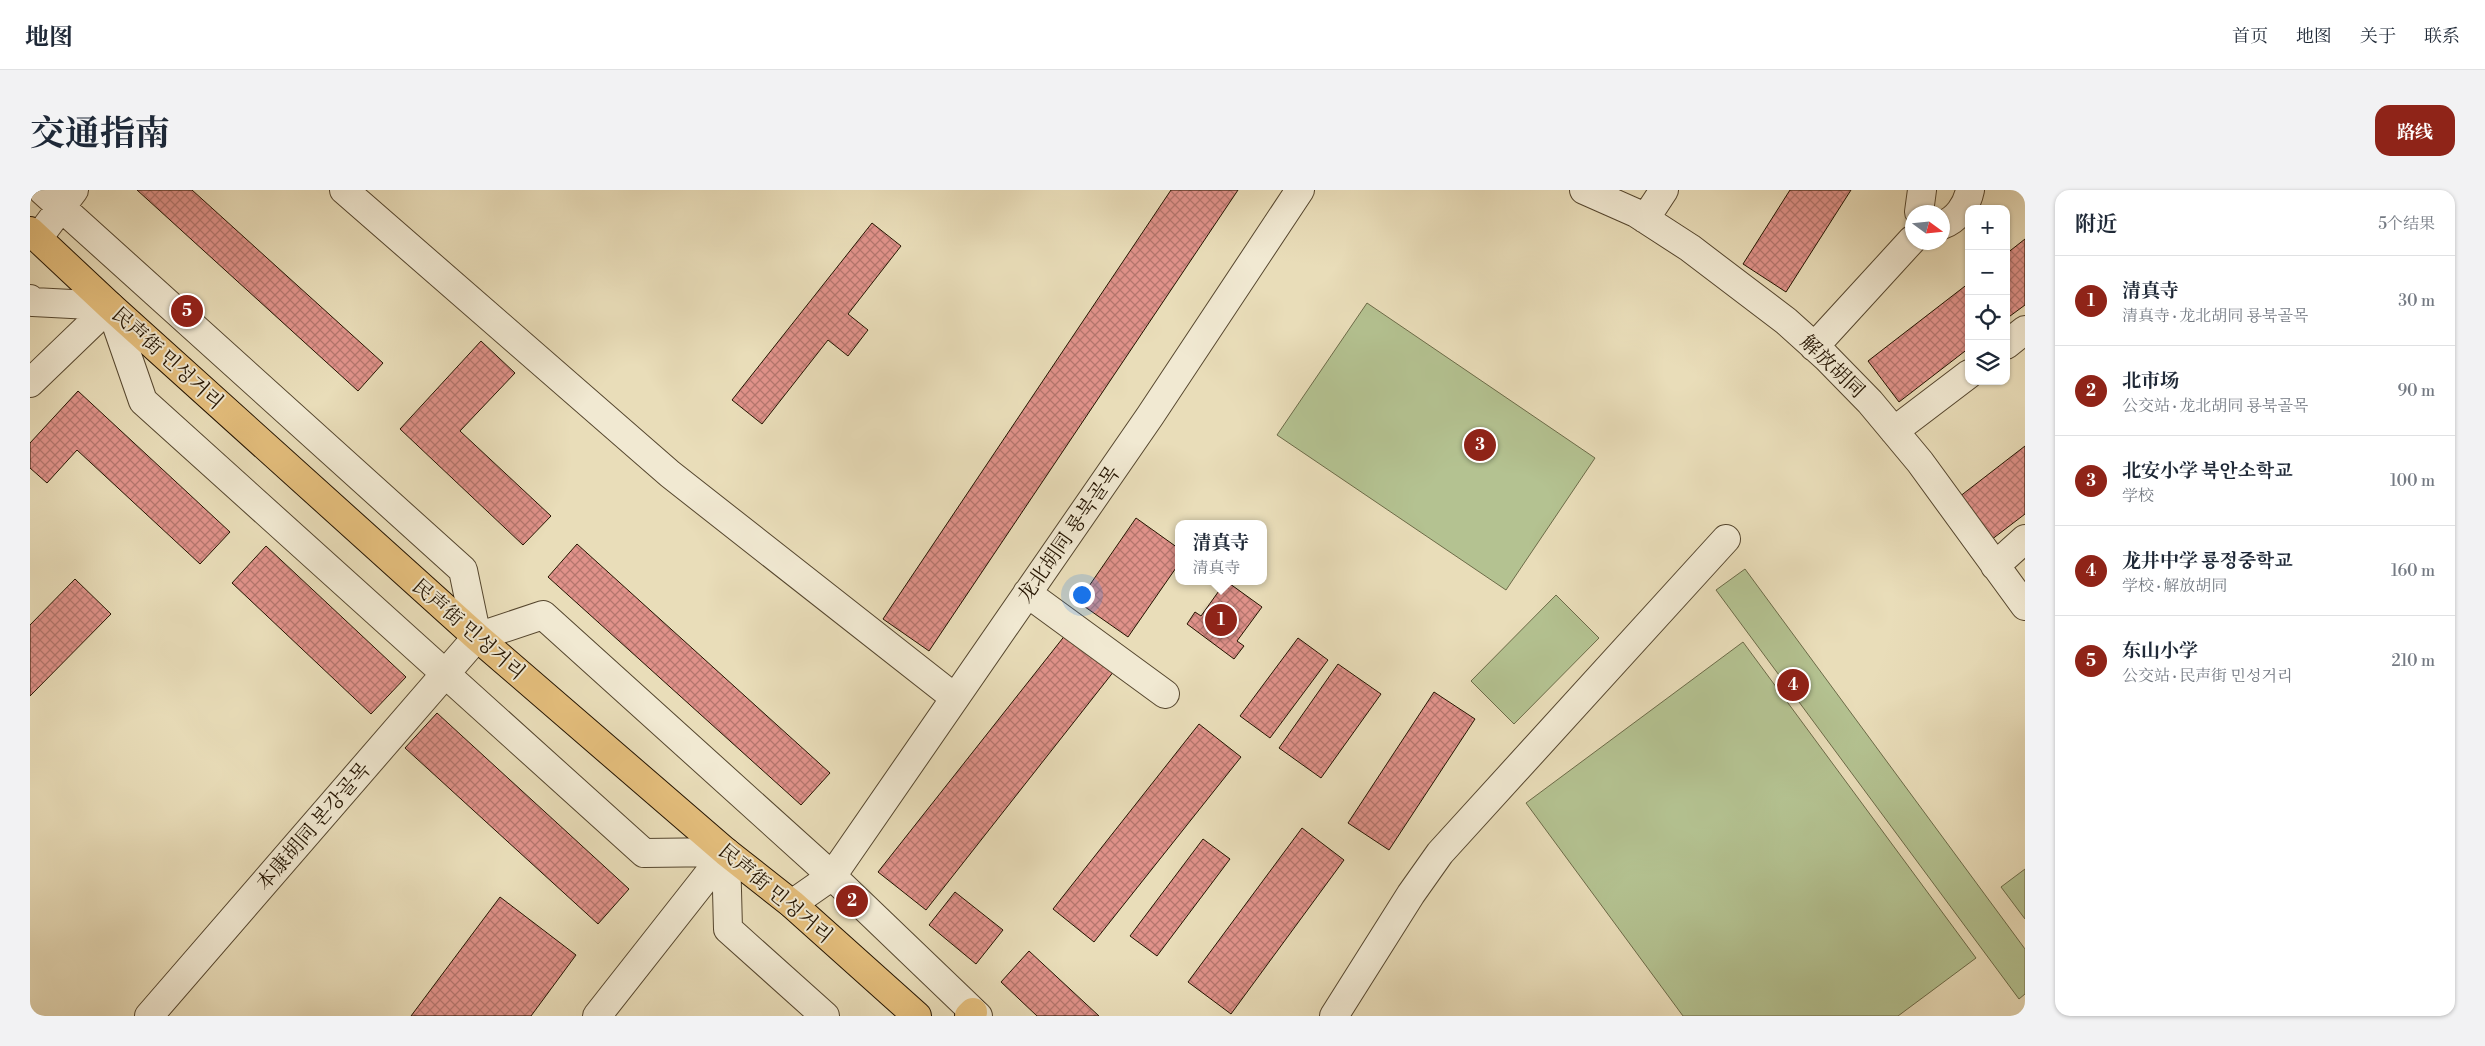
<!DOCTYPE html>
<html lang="zh">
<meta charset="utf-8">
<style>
:root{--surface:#fff;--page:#f2f2f3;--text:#1f2937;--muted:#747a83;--line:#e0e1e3;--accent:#8f2418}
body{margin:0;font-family:"Libre Bodoni","Noto Serif SC","Noto Serif KR",serif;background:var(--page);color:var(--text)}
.controls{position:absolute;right:15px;top:15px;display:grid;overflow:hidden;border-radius:10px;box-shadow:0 1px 4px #0004}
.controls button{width:45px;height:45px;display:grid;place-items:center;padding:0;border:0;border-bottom:1px solid var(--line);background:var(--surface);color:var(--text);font:25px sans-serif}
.compass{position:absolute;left:1875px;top:15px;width:45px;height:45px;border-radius:50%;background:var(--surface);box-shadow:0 1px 4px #0004;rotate:105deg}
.you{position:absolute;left:1051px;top:404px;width:18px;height:18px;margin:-12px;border:4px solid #fff;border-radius:50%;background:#1a73e8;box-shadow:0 0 0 8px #1a73e833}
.badge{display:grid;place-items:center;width:32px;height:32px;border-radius:50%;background:var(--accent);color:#fff;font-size:16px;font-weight:700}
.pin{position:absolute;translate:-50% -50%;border:2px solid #fff;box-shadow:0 1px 5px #0006}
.popup{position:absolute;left:1145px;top:330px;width:92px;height:65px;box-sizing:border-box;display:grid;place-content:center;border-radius:10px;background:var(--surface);filter:drop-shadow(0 1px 4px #0005);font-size:16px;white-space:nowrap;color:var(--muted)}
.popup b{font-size:19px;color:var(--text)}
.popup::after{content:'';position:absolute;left:50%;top:100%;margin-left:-10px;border:10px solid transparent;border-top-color:var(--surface)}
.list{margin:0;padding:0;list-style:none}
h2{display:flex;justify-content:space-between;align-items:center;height:65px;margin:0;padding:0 20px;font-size:21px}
h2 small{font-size:16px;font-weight:400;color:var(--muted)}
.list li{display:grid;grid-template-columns:32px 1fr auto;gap:15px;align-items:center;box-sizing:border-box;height:90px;padding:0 20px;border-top:1px solid var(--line)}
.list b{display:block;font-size:19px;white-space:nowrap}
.list p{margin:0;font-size:16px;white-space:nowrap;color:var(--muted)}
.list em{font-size:16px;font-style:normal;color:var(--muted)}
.icon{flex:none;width:28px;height:28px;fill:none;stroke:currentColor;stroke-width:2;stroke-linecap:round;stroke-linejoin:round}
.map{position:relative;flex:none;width:1995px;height:826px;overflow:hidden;border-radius:15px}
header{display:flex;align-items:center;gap:30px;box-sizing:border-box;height:70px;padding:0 25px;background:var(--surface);border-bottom:1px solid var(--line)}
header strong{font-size:24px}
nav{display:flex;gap:28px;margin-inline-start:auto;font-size:18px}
.intro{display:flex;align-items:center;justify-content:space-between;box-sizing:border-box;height:120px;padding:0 30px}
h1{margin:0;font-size:35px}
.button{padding:12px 22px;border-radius:15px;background:var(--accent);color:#fff;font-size:18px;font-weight:700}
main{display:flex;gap:30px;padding:0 30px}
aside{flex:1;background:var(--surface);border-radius:15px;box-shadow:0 1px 4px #0004}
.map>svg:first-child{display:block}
.pitch{fill:#b4c291;stroke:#6c6b48}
.building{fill:url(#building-cross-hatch);stroke:#241400}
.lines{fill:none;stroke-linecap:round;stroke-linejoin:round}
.minor-casing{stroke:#55462e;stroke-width:30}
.major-casing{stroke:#241400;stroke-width:30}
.minor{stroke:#f1e9d2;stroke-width:28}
.major{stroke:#e4be7c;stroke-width:28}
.labels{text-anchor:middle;stroke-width:4;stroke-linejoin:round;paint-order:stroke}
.street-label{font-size:20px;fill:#241400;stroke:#f1e9d2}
</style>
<header>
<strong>地图</strong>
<nav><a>首页</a><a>地图</a><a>关于</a><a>联系</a></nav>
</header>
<div class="intro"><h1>交通指南</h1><a class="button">路线</a></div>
<main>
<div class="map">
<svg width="1995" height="826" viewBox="0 0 1995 826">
<defs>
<pattern id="building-cross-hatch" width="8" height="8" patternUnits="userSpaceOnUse" patternTransform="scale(1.25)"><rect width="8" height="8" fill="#e0928a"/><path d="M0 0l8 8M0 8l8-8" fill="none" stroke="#b5766e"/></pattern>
</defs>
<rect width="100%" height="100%" fill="#e9ddb9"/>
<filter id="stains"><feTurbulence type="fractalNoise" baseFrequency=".004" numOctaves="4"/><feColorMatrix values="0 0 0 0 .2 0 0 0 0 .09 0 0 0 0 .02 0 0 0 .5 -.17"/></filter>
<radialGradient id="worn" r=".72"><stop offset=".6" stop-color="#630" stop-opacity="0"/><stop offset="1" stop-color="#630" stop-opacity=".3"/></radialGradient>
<path class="pitch" d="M1337,113L1565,268L1476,400L1247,245Z
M1715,379L1995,759V804L1989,809L1686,400Z
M1526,405L1569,448L1484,534L1441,491Z
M1713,452L1946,768L1868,826H1653L1496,613Z
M1995,679V729L1971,697Z"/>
<path class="building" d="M107,0H162L353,173L328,201Z
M1141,0H1208L899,461L853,429Z
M1760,0H1821L1756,102L1713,74Z
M842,33L871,56L818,124L838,140L818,166L798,150L732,234L702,210Z
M1995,49V115L1976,129V64Z
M1939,93V158L1869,212L1838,171Z
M451,151L485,183L430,241L521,326L493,355L370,239Z
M48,201L200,342L170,374L47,260L17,293L0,278V253Z
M1995,256V324L1961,350L1929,307Z
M1106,328L1148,358V375L1098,447L1048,412Z
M547,354L800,583L771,615L518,387Z
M236,356L376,487L341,524L202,393Z
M45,389L81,424L0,506V435Z
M1196,391L1232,417L1207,451L1214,456L1204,469L1157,434L1165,422L1171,426Z
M1040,439L1088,476L896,720L848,682Z
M1268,448L1298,470L1240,548L1210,526Z
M1308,474L1351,504L1291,588L1249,558Z
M1404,502L1445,529L1359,660L1318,633Z
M407,523L599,699L568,734L375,558Z
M1169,534L1211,567L1064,752L1023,719Z
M1272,638L1314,670L1201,824L1158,792Z
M1173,649L1200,669L1127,766L1100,746Z
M925,702L973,740L946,774L899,735Z
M470,707L546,765L501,826H381Z
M999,761L1069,826H1007L971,792Z"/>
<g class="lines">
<g class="minor-casing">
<path id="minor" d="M12,0L433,380L447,447
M314,0L640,284L925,508
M1554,0L1606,23L1660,58L1756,131L1796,167L1840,212L1890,272L1995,416
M1889,22L1892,0
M1615,29L1634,0
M1912,35C1927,30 1937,15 1940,0
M8,48L44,0
M0,109L3,112L80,116
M80,116L113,211L614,663L696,662
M1976,155L1995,140
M1784,157L1882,50
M0,193L80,116
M1864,241L1939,184
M1965,376L1995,349
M997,403L1135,504
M447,447L513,425L802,686L948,826
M696,662L698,739L795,826
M762,714L802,686L1120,226L1270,0
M119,826L447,447
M567,826L696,662
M1304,826L1381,704L1410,663L1696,349"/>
</g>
<g class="major-casing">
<path id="major" d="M0,41L80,116L447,447L696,662L762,714L887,826
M939,826L943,822"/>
</g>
<use href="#minor" class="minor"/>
<use href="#major" class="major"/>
</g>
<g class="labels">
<g class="street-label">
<text transform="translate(138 168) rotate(42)" y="7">民声街 민성거리</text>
<text transform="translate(1803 176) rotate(44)" y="7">解放胡同</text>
<text transform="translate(1038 344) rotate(-55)" y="7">龙北胡同 룡북골목</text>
<text transform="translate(439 439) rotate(41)" y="7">民声街 민성거리</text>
<text transform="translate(283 636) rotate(-49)" y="7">本康胡同 본강골목</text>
<text transform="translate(746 703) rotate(40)" y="7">民声街 민성거리</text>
</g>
</g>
<rect width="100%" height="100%" filter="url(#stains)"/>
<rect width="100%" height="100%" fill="url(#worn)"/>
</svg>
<div class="controls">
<button>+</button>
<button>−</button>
<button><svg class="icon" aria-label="locate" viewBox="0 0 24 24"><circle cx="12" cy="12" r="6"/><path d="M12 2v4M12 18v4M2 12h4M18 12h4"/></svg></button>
<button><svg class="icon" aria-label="layers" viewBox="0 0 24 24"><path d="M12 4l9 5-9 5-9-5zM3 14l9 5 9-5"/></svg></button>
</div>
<svg class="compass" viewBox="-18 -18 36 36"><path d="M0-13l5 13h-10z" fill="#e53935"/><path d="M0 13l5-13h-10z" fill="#747a83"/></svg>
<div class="you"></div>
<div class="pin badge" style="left:1191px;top:430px">1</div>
<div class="popup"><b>清真寺</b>清真寺</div>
<div class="pin badge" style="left:822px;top:711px">2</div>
<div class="pin badge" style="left:1450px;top:255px">3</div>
<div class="pin badge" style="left:1763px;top:495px">4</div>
<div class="pin badge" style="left:157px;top:121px">5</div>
</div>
<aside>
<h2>附近<small>5个结果</small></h2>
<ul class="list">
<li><span class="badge">1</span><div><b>清真寺</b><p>清真寺 · 龙北胡同 룡북골목</p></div><em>30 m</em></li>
<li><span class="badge">2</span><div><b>北市场</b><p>公交站 · 龙北胡同 룡북골목</p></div><em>90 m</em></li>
<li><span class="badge">3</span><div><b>北安小学 북안소학교</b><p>学校</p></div><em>100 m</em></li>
<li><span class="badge">4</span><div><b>龙井中学 룡정중학교</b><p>学校 · 解放胡同</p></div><em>160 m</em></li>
<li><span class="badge">5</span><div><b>东山小学</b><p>公交站 · 民声街 민성거리</p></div><em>210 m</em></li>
</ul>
</aside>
</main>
